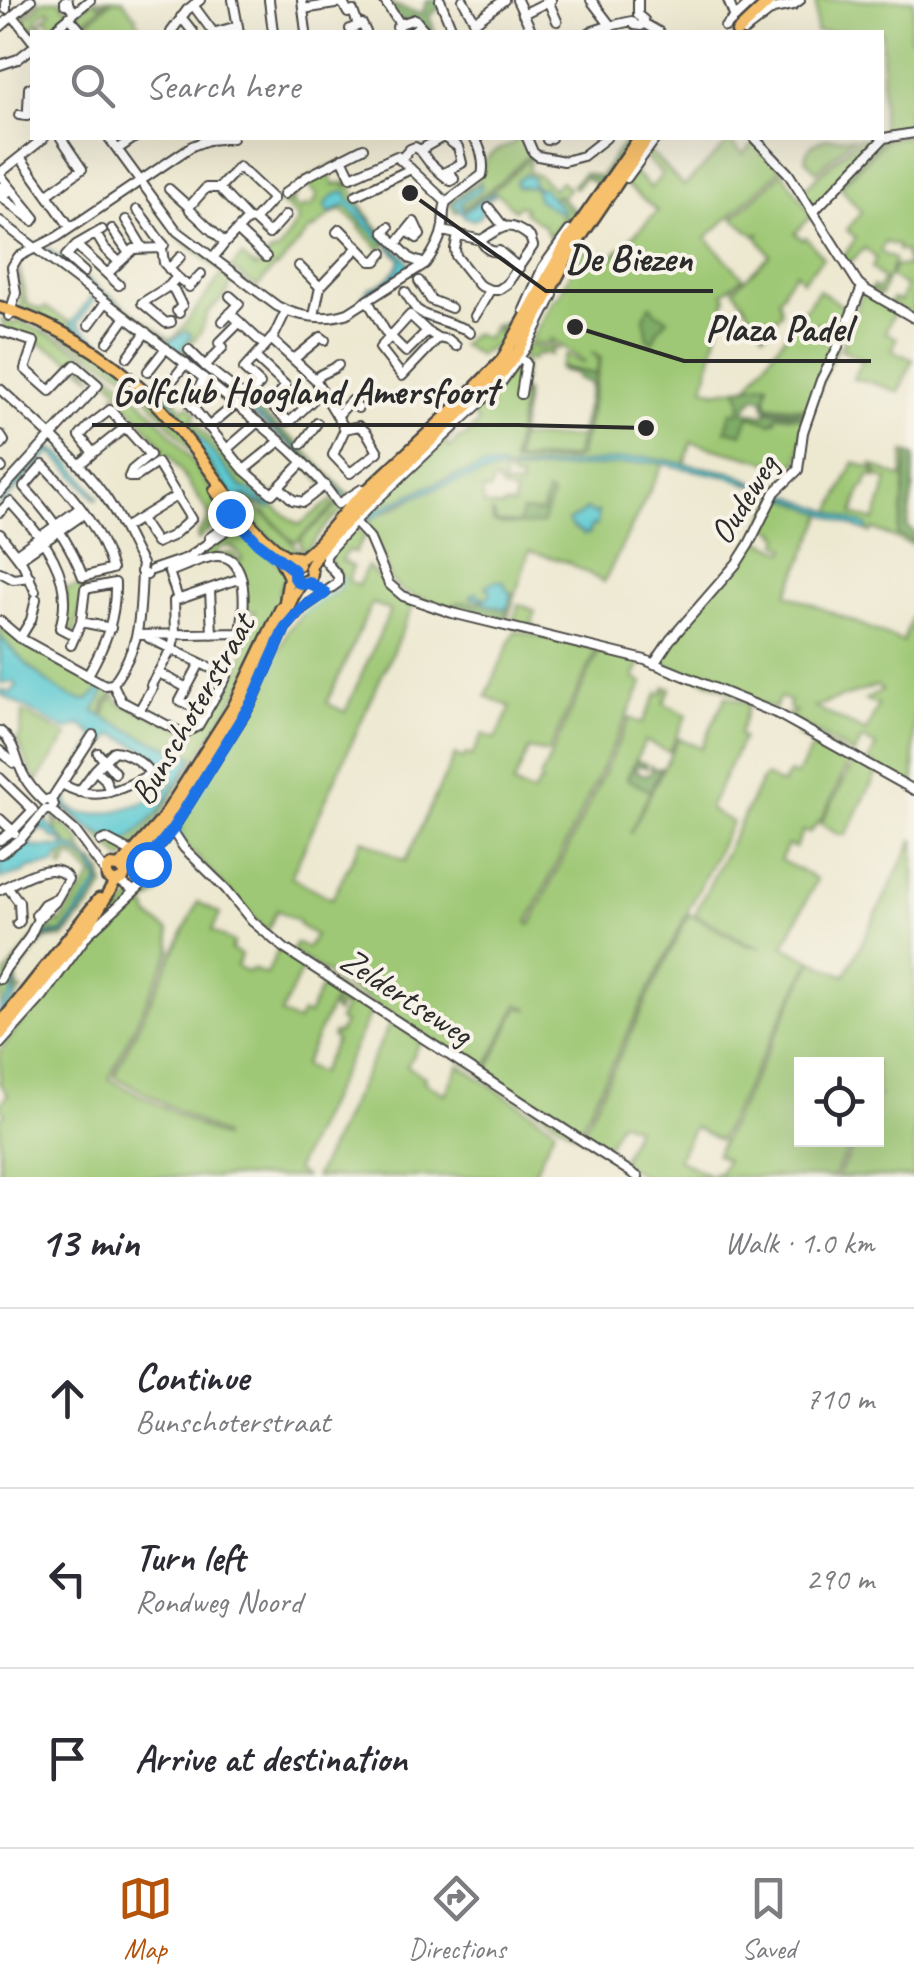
<!DOCTYPE html>
<meta charset="utf-8">
<style>
:root{--surface:#fff;--page:#f7f7f7;--text:#2b2b33;--muted:#7c7c81;--line:#e1e1e2;--accent:#b45309}
body{margin:0;font-family:Caveat,sans-serif;background:var(--page);color:var(--text)}
.controls{position:absolute;right:30px;bottom:30px;display:grid;overflow:hidden;border-radius:0px;box-shadow:0 10px 40px #0002}
.controls button{width:90px;height:90px;display:grid;place-items:center;padding:0;border:0;border-bottom:2px solid var(--line);background:var(--surface);color:var(--text);font:50px sans-serif}
.stop{position:absolute;width:30px;height:30px;margin:-22px;border:8px solid #1a73e8;border-radius:50%;background:#fff}
.stop.end{background:#1a73e8;border-color:#fff;box-shadow:0 2px 10px #0008}
.list{margin:0;padding:0;list-style:none}
h2{display:flex;justify-content:space-between;align-items:center;height:130px;margin:0;padding:0 40px;font-size:42px}
h2 small{font-size:32px;font-weight:400;color:var(--muted)}
.list li{display:grid;grid-template-columns:65px 1fr auto;gap:30px;align-items:center;box-sizing:border-box;height:180px;padding:0 40px;border-top:2px solid var(--line)}
.list b{display:block;font-size:38px;white-space:nowrap}
.list p{margin:0;font-size:32px;white-space:nowrap;color:var(--muted)}
.list em{font-size:32px;font-style:normal;color:var(--muted)}
.icon{flex:none;width:55px;height:55px;fill:none;stroke:currentColor;stroke-width:2;stroke-linecap:round;stroke-linejoin:round}
.map{position:relative;flex:none;width:914px;height:1177px;overflow:hidden}
.search{position:absolute;background:var(--surface);box-shadow:0 10px 40px #0002;left:30px;right:30px;top:30px;height:110px;display:flex;align-items:center;gap:25px;box-sizing:border-box;padding:0 35px;border-radius:0px;color:var(--muted);font-size:38px}
.sheet{height:670px;background:var(--surface)}
nav{display:flex;justify-content:space-around;align-items:center;box-sizing:border-box;height:140px;border-top:2px solid var(--line);background:var(--surface);font-size:28px;color:var(--muted)}
nav a{display:grid;justify-items:center;gap:5px}
nav .on{color:var(--accent)}
.map>svg:first-child{display:block}
.green{fill:#9ec874;stroke:#647a50;stroke-width:2.5;fill-rule:evenodd}
.forest{fill:#7eac66;stroke:#546c48;stroke-width:2.5}
.water{fill:#5dcad2;stroke:#447a7e;stroke-width:2.5;fill-rule:evenodd}
.lines{fill:none;stroke-linecap:round;stroke-linejoin:round}
.stream{stroke:#5dcad2;stroke-width:2.5}
.minor-casing{stroke:#484744;stroke-width:12}
.major-casing{stroke:#484744;stroke-width:15}
.minor{stroke:#fff;stroke-width:8}
.major{stroke:#f7c06c;stroke-width:10}
.route{stroke:#1a73e8;stroke-width:12}
.labels{text-anchor:middle;stroke-width:8;stroke-linejoin:round;paint-order:stroke}
.street-label{font-size:35px;fill:#2b2b2b;stroke:#f7f3e8}
.leader{fill:none;stroke:#2b2b2b;stroke-width:4}
.callout-dot{fill:#2b2b2b;stroke:#f7f3e8;stroke-width:4}
.callout-label{font-size:38px;text-anchor:middle;font-weight:bold;fill:#2b2b2b;stroke:#f7f3e8;stroke-width:8;stroke-linejoin:round;paint-order:stroke}
</style>
<div class="map">
<svg width="914" height="1177" viewBox="0 0 914 1177">
<rect width="100%" height="100%" fill="#f7f3e8"/>
<filter id="ink" filterUnits="userSpaceOnUse"><feTurbulence type="fractalNoise" baseFrequency=".01" numOctaves="2"/><feDisplacementMap in="SourceGraphic" scale="20" xChannelSelector="R" yChannelSelector="G"/><feConvolveMatrix kernelMatrix="1 2 1 2 8 2 1 2 1" color-interpolation-filters="sRGB"/></filter>
<filter id="wash" filterUnits="userSpaceOnUse"><feTurbulence type="fractalNoise" baseFrequency=".0048" numOctaves="4" result="noise"/><feDisplacementMap in="SourceGraphic" scale="40" xChannelSelector="R" yChannelSelector="G"/><feGaussianBlur stdDeviation="2.25" result="paint"/><feColorMatrix in="noise" values="0 0 0 0 0 0 0 0 0 0 0 0 0 0 0 0 0 1.4 0 .05"/><feComposite in="paint" operator="in"/></filter>
<g filter="url(#wash)">
<rect width="100%" height="100%" fill="#ede8d0"/>
<path class="green" d="M36,0H39L24,16L26,19L45,0H62L63,6L69,8L71,14L53,29L46,17L40,24L50,30L49,32L48,29L45,31L37,25L51,12L49,9L37,17L38,19L34,24V29L41,32H35L23,19L32,33V38L17,19Z
M94,0H97L96,2L100,6L102,3L100,0H109L82,23L84,25L113,0H123L133,14L137,17L136,20L140,25L132,32H100L92,24L85,29L72,18Z
M816,0H914C914,14 910,23 910,38L914,40V108L907,109L909,132L888,135L814,210L802,191L859,138H882V32H816Z
M914,135V317L890,303L892,299L901,301L905,286L890,277L895,266H908L905,251H898V246L885,242L880,252L894,259V262L881,295L870,290L873,286L878,289L884,280L872,268L876,258L865,248L849,263L843,257L856,238L847,230L861,212L841,187L885,140Z
M521,138H526L531,153L500,182L462,209L461,203L477,191L480,184L453,202L460,211L455,212L448,202L479,180C486,154 489,153 513,144V141Z
M825,138H853L817,172L805,159C806,148 815,141 825,139Z
M730,141L743,154L755,143L781,169L706,238L743,277L723,293L726,297L704,388L714,390V392L738,388L741,402L739,413L731,412L726,430L748,416L776,421L777,415L806,418L798,463L776,464L691,442L685,464L665,460L604,582L567,562L529,551L507,622L452,609L403,592L391,581L377,545L364,522L367,515C384,517 403,503 418,496C445,484 474,472 503,471L502,467C463,465 406,497 371,514H368L367,512L452,432L454,433L445,442L449,448L461,437L464,438L479,422L472,415L521,360L525,364L520,398L525,391L516,438L585,437L601,358L591,352L599,359L596,374L560,367L566,355L582,363L585,362L550,338L553,343L533,344L534,348L555,347L560,349H552L551,355L542,352L541,355L535,354L533,360L526,359L523,354L554,298L558,297L585,247L599,258L605,252L612,257L658,211L624,184L633,171L651,188L662,174L643,156L648,150L684,186ZM506,470L513,479L521,480L520,487L504,485V490L515,493L514,506L504,505L503,508L484,505L482,490L490,491L494,481H498V485L502,488Z
M531,156L528,172L539,175L553,189L561,181L569,189L561,197L558,195L551,197L542,187L538,189L533,184L532,178L524,175L520,187H533L536,191L537,199L561,211L564,217L551,234L549,236L543,225L524,212L525,207L519,205L514,210L501,196L494,193L465,212L463,211L504,182Z
M339,162L344,172L338,168L329,173L334,185L350,182L346,186L350,185C359,204 373,224 390,240L381,250L359,228L360,226L342,210L330,215L313,230L311,229L278,267L276,266L257,287L231,268L242,256L256,268L268,255L279,250L299,219L279,201L282,198L288,203L297,193L292,200L293,205L301,210L306,205L311,208L318,195L303,181Z
M783,172L812,216L795,233L803,240L806,237L823,258L802,281L796,272L783,289L784,291L779,297L781,313L764,334L734,289L770,255L757,237L760,233L755,236L733,218Z
M180,235L281,311L282,317L235,280L228,288L229,291L207,314L201,332L185,351L300,445L349,495L340,502L293,451L343,494L294,445L180,351L191,335L188,332L169,342L103,293L110,295L170,339L177,335L223,273L178,237Z
M19,267L27,304L41,310L45,307L71,323L74,328L155,389L181,422L188,427L242,496L262,504L260,506L247,502L238,506L131,378L21,311Z
M819,290L850,311L842,334L816,323L810,333L837,347L809,408L768,405L766,399L767,384L748,386Z
M863,292L895,310L885,332L897,338L892,351L913,359L899,392L871,382L853,379L862,359L841,349Z
M2,320L15,324L18,321C35,328 52,335 68,344C122,374 167,424 202,475C211,489 215,502 225,515L198,540L197,535L208,521L209,514L169,454L137,475L133,473L164,448L135,413L114,393L128,398L111,382L108,376H103L79,359L95,379C68,356 39,341 5,330Z
M492,329L508,338L500,352L491,346L487,352L483,350L479,356L461,345L473,333L486,339Z
M165,388L183,409L189,405L197,414L192,418L242,479L246,476L271,494L263,502C256,493 246,491 238,483C214,458 183,419 163,390Z
M904,452L908,453L901,519L897,534L914,542V546L873,529L870,533L865,531L866,526L831,512L854,462L872,469L876,478L869,476L865,487H862L853,514L874,521C881,507 882,495 888,481L879,477L872,465L902,478Z
M777,494L824,514L787,594L903,642L914,610V787L868,762L876,746L862,739L854,754L786,715L796,712L789,708L790,701L780,697L774,709L659,662L670,642L755,538L785,552L787,548L779,543L781,536L777,534V532L762,524ZM877,686L882,690L865,700L878,705L866,732L814,707Z
M332,500L336,504L296,542L288,537L261,507L264,505L270,508L272,505L299,525Z
M350,500L352,502L329,522L305,552L301,547V538L338,506L344,505Z
M248,504C264,510 293,543 303,556H291L238,509Z
M354,525L365,536L355,553L348,550L341,560L353,567L348,580L358,586L367,566L393,593L414,604L291,877L332,899L362,839L405,861L455,755L463,759L466,754L472,756L483,734L496,739L511,707L486,696L515,631L597,649L548,753L529,749L513,785L533,794L539,783H542L540,779L599,651L642,661L634,678L643,683L528,923L531,925L630,718L642,724L658,692L662,694L666,687L671,688L664,703L687,715L669,752L645,741L627,778L650,791L630,834L679,738L701,748L726,696L749,704L739,735L743,738L709,809L732,822L577,1135L485,1076L518,1008L530,1009L518,1004L483,1074L292,951L296,943L307,948L315,935L299,925V922L277,910L267,932L186,845L180,830L183,819L252,710L274,667L287,631L306,610L338,590C348,574 331,571 329,557ZM372,603L390,611L345,712L327,703Z
M233,529H239C255,544 273,556 287,572L278,595L288,579L286,590L265,633L248,677L158,819L123,860L97,835L63,809L64,807C80,822 105,840 125,843L157,814L192,760V756L145,738L104,717L107,705L115,695L119,703L192,733L234,667L228,693L239,668L255,611L246,610L239,565L220,555L230,553L235,556L238,562L242,559C236,547 230,543 216,549L218,555L191,564L189,559Z
M82,585L83,597L74,635L62,628L66,589Z
M519,604L535,611L532,625L545,632L512,624Z
M0,626L19,641L104,687L112,689L114,692L105,703L102,716L93,711L104,691L101,689L88,700C63,703 16,655 0,636Z
M23,712L68,736L36,783L17,740L20,735Z
M800,729L851,758L822,818L809,833L803,831L795,848L788,845L780,860L817,879L784,946L811,960L719,1140L694,1127L678,1159L705,1173L703,1177H644L621,1162L636,1128L620,1121L604,1152L580,1137L689,914L746,945L762,947L748,943L695,914L761,781L766,776L782,785L789,773L796,776L814,745L797,735Z
M855,760L877,773L846,835H839L821,824Z
M53,816L57,818L56,822L67,827L82,843L80,846L90,861L96,863L102,872L104,886L95,901L63,939L50,938L43,941L19,971L16,976L18,989L22,990L0,1019V1015L16,997L14,976L44,937L64,934L92,899L101,884L98,869L78,852V848H71L57,832Z
M914,839V1177H837L857,1140H876L877,1102L880,1095H877L876,1064H802V1140H853L833,1177H706L708,1174L712,1176L715,1172L719,1174L726,1160L716,1154L813,961L845,976Z
M69,851C85,857 96,867 98,884L62,932L43,934L11,975L13,992L0,1008L2,991L0,989L4,984L6,974L41,930L51,928L58,922L59,924L91,879L92,875C83,869 80,859 67,856V863L63,869L61,868L62,853Z
M149,878L164,888C153,899 143,905 131,914L123,913L121,908L141,891Z
M198,902L220,914L212,931L234,943L231,950L241,955L237,966L247,972L253,969L266,975L279,948L304,965L281,1014L297,1022L302,1013L308,1015L325,979L339,989L303,1066L320,1073L336,1040L332,1037L334,1033L338,1034L344,1023L339,1020L345,1007L340,1005L336,1013L333,1009L342,991L372,1010L295,1171L306,1177H0V1119L5,1113L0,1107V1104L8,1095L0,1083V1050L93,934L118,910L123,916L128,917L143,907L147,908L149,916L169,931L171,950L109,1079L222,1138V1135L114,1076Z
M391,1021L421,1040L407,1066L425,1077L424,1082L445,1094L459,1065L555,1128L532,1177H315Z"/>
<path class="forest" d="M387,0L393,5L422,14L427,0H438L441,7L429,16L435,32H428L415,18L400,22Z
M626,138H633L599,186L585,177L575,188L572,185L584,173L600,177Z
M558,195L578,214L573,223L570,222L551,251L509,335L494,326L507,322L515,315L536,269L546,250L561,231L551,242L549,236L564,218L551,197Z
M652,305L654,311L668,319L657,331L653,342L648,339L644,317L649,306Z
M560,368L596,374L580,456L572,460L514,464L512,461L525,391V403L515,461L575,457L591,384L577,378V374L560,370Z
M768,383L766,399L768,405L809,408L808,412L765,408L764,399L755,397L745,409L746,412L764,415L766,411L807,414L806,418L778,415L772,423L749,416L742,434L726,430L731,412H739L741,402L738,388Z
M908,453L914,456L913,488L907,527L914,532V542L897,535L901,519Z
M547,492L552,496L542,524L503,525L493,522L492,513H494L496,522L519,524L522,511L542,513Z
M511,593H513L504,620L452,606L459,602L472,603L474,606L483,602L482,600L473,599L470,596L474,599H484L487,604L505,609L509,604Z
M636,760L646,764L647,768L638,765L635,770L645,775L652,772L651,766L656,769L661,768L650,791L627,779Z"/>
<path class="water" d="M525,175L533,178V184L538,189L542,187L544,189L562,210L560,213L537,199L536,191L533,187L516,186V180Z
M480,184L482,187L477,193L461,203L464,212L494,192L496,194L485,202L480,217L473,220L465,217L453,203Z
M346,191L350,201L355,203L386,241L384,243C371,235 359,216 346,205L329,213L325,205L334,195Z
M391,245L405,257L411,268L360,300L369,288C384,285 396,273 401,259L389,247Z
M47,248L168,342L187,331L191,336L180,351L294,445L344,494L342,497L293,447L43,250Z
M91,297L95,299L77,324L163,390L177,410L241,487L253,492L267,504L280,492L283,494L270,508L244,495L242,496L244,500L238,504L189,434L188,427L181,422L156,389L70,325Z
M50,448C70,457 85,480 98,498L96,500L70,470L51,452L0,506V500L45,451Z
M646,457L730,472L774,490L770,492L729,477L652,462L514,472L508,470Z
M483,467H501L503,471C474,472 383,505 365,525L371,518L367,515L369,513L430,486Z
M779,491L867,526V529L865,531L777,494Z
M586,509L593,514L598,512L597,526L593,525L588,532L589,534L585,535L572,527L568,521L581,514Z
M495,581H504L506,589L511,593L509,604L505,609L486,604L484,599H474L471,596L476,592L481,597H489L491,591L486,586H489V584Z
M0,636C17,656 63,703 88,700L102,688L105,690L94,712L145,738L193,756L192,760L157,814L127,842L121,844L89,828L63,805L62,793L94,742L95,736L81,725L66,730L0,694V690L11,693L17,685L14,682L0,683ZM114,734C133,743 168,759 172,782C168,787 166,789 161,793C145,805 92,821 74,810C67,806 68,804 67,797L98,751Z
M45,820L71,848H78V852L98,869L101,884L92,899L64,934L44,937L14,976L16,997L0,1015V1008L13,992L11,975L43,934L62,932L98,883C96,867 85,857 69,851L59,856L55,864L30,868L23,873L0,879V860C16,848 29,830 45,820ZM44,829L55,839L61,840L65,847H31L29,844L34,833Z"/>
<g class="lines">
<path class="stream" d="M338,589L343,579
M303,613L335,591
M254,707L275,667L279,651
M225,755L251,713
M183,840L178,829L222,759"/>
</g>
</g>
<g filter="url(#ink)">
<g class="lines">
<g class="minor-casing">
<path id="minor" d="M233,0L239,32
M269,0L273,32
M302,0L306,32
M384,0L400,24L397,27L401,32
M440,0L453,32
M463,0L475,22L504,0
M517,0L532,32
M591,0L610,25
M728,0L735,18
M548,1L557,21
M339,2L344,5L348,13L353,11L358,25
M68,4V1H65V4H68L75,12
M193,5L213,32
M6,9V0
M303,9L335,4L339,0
M523,14L551,0
M14,17L32,40
M69,17L82,32
M181,17L193,32
M643,23L659,32
M400,24L415,19L420,25
M0,27L31,0
M725,27L754,0
M744,31L773,9L793,5L800,0
M51,32L90,0
M171,32L187,10L200,0
M216,32L238,26
M351,32L350,29L362,24L366,32
M412,32L420,25L426,32
M590,32L605,27L632,21L635,25L641,26L644,20L638,15V0
M0,65L18,59L32,48
M29,88L28,109L32,114
M19,115L27,116L28,109
M109,138L177,231L277,306C298,317 325,321 348,313L425,264C433,253 441,240 443,226C444,217 443,210 446,202L482,175C485,164 481,147 474,138
M527,138L533,152L538,156L564,161L583,156L606,138
M754,138L788,173L858,283L866,290L914,318
M547,140L551,138
M118,149L134,138
M420,150L429,162L442,174L462,163L458,147L445,138
M20,157L70,227
M342,158L351,177L397,156L446,202
M400,160L410,149L415,147L420,150L441,138
M0,173L44,138
M442,174L451,181L454,179L449,170
M0,175L35,218L33,221L0,196
M627,178L656,138
M0,187L7,193
M219,188L248,219
M169,189L189,207
M284,194L306,177L363,148
M47,195L82,169L61,138
M356,195L411,169
M489,208L503,226
M137,210C148,221 153,234 164,245
M813,212L884,138L914,133
M126,220L143,248
M254,220L269,234L286,215
M0,221C74,278 150,334 223,394C264,427 308,460 338,504L362,489
M389,227L384,232L411,259L425,264
M112,229L128,252
M102,230L76,245L119,285
M237,230L266,257
M443,231L481,240C502,228 507,218 530,237L533,246L507,284L498,290H490L479,285L456,256L455,249L458,235
M337,232L340,229L371,261H376L383,253
M96,234L105,249L119,262
M481,240C485,248 490,253 499,251L519,268
M396,244L414,222L420,235L417,238L407,231
M76,245L66,256L84,272
M213,258L225,243L190,210L189,207L206,188H219L239,167L273,199L254,220L248,219L225,243
M299,266L320,287
M169,269L180,257
M107,274L134,249L162,248L164,263L177,277L169,286L142,303L166,323L171,322
M177,277L189,287L201,274
M419,281L431,300L451,308
M169,286L174,290L182,306L177,311L179,313
M405,292L416,309L425,315L465,329L470,333
M368,301L385,331L406,352L427,331
M524,310L543,267L569,231
M230,313L265,346
M410,315L427,331L438,338L402,376L380,348Z
M9,316L16,293L12,267L18,257L57,237L192,146L208,140L232,138
M314,316L320,287L357,248
M475,316L490,290
M223,321L239,304L230,296
M240,322L219,343L223,347L205,366L246,398L260,384L244,369L274,336L286,311
M89,325L106,302
M0,331L34,342L25,369L50,391L75,365L98,385L0,492
M438,338L449,340L456,346
M271,339L315,379L345,429L359,426L367,433L378,452L350,473L333,455L345,429
M108,342L126,317
M189,350L205,366
M128,357L146,332
M255,357L286,386L270,404L288,421L292,420L322,391
M520,357L526,363L521,394
M294,359L321,337L325,340
M148,371L166,348
M204,378L191,405L244,470L272,494L303,462
M315,379C325,370 331,372 338,365
M167,387L186,363
M0,389C37,423 75,455 104,495C120,517 129,541 142,564L141,572L147,575
M193,407L214,387
M337,416L351,401L358,408
M208,427L236,404
M0,435L4,441L0,446
M302,444L317,423
M227,449L258,422
M93,453L127,426
M43,465C73,496 100,527 112,569L83,577C70,543 49,513 24,487Z
M79,465L93,453L80,436L89,426L110,410L150,455L132,470L129,477
M0,466L2,468
M244,470L280,441
M129,477H136L157,463L191,519L172,536L156,543L140,519
M279,487L293,500L303,502L325,485
M0,512L10,502C43,539 76,575 60,628L75,636
M355,522L369,537L389,584L403,596L452,613L645,660L778,714L914,790
M124,528L178,495
M0,534L23,564L35,591
M209,538L238,517
M16,554L80,508
M19,559L84,514
M152,570L187,558L238,522
M0,572L13,579L30,577
M210,589L212,634
M0,621L20,638L105,685L113,684
M81,622L111,628
M137,635L241,633C244,612 251,555 217,556C202,557 184,567 169,572L178,599
M20,638L31,620L36,599
M71,645L81,622L85,589L115,583C116,619 105,645 88,675
M200,663L180,701L206,714
M654,664L670,640L737,563L749,544L775,492L798,470L803,432L821,380L837,349L862,287
M159,673L187,688
M113,684L121,701L178,731L185,733L198,726L227,676L149,638
M113,684C142,642 139,621 142,574
M139,711L152,688L151,685L172,648L175,635L174,601L241,578
M0,731C16,744 15,758 23,774C28,785 36,793 44,801L49,799L54,805L51,810H45L21,839L0,854
M0,751L14,763
M98,753L115,773
M95,770L105,779L110,792
M0,778L33,810L13,831L0,840
M62,784C94,803 117,791 147,776L149,772C143,762 126,752 114,751L95,770L79,792
M51,800L93,735
M51,810L75,831L104,870
M0,819L15,833
M172,830L184,848L226,889L252,921L285,949L638,1177
M101,841L106,839L127,850
M135,869L143,859
M119,881L130,888
M7,886L19,902L20,921L17,924
M0,890C17,881 55,857 68,879L55,902L38,919L29,938L6,968L0,979
M38,919L36,915L44,904L56,898
M0,1044L43,996L88,934L141,885L151,857L172,830L252,702L285,628L303,608L338,583V576L326,562V556L332,547L365,511L501,383L528,345L553,295"/>
</g>
<g class="major-casing">
<path id="major" d="M737,32L771,0
M0,307C82,333 139,377 191,445C226,490 249,535 299,565
M215,490L240,525
M320,541L348,508L454,409L502,360L568,240L639,138
M288,556L302,558L317,545
M280,559L289,577L285,602
M122,870L146,851L161,834L217,750L242,709L293,597L301,583L311,579L312,573L310,568L319,551L331,537L503,372L518,352L570,253L648,138
M115,882L107,877V869L111,866L118,867L125,861L161,821L234,706L281,608
M0,1024L99,899
M0,1035L91,922L115,882L123,878L129,865"/>
</g>
<use href="#minor" class="minor"/>
<use href="#major" class="major"/>
</g>
</g>
<g class="lines" filter="url(#ink)">
<path class="route" d="M148,864L156,850L172,830L252,702L285,628L302,608L325,593L308,582L304,584L298,582L294,576V570L258,543L230,513"/>
</g>
<g class="labels">
<g class="street-label">
<text transform="translate(743 499) rotate(-58)" y="12">Oudeweg</text>
<text transform="translate(192 709) rotate(-60)" y="12">Bunschoterstraat</text>
<text transform="translate(407 996) rotate(33)" y="12">Zeldertseweg</text>
</g>
</g>
<path class="leader" d="M410 193L546 291H713M575 327L684 361H871M646 428L518 425H92"/>
<g class="callout-dot">
<circle cx="410" cy="193" r="10"/>
<circle cx="575" cy="327" r="10"/>
<circle cx="646" cy="428" r="10"/>
</g>
<g class="callout-label">
<text x="629" y="271">De Biezen</text>
<text x="778" y="341">Plaza Padel</text>
<text x="305" y="404">Golfclub Hoogland Amersfoort</text>
</g>
</svg>
<div class="controls">
<button><svg class="icon" aria-label="locate" viewBox="0 0 24 24"><circle cx="12" cy="12" r="6"/><path d="M12 2v4M12 18v4M2 12h4M18 12h4"/></svg></button>
</div>
<div class="stop" style="left:148px;top:864px"></div>
<div class="stop end" style="left:230px;top:513px"></div>
<div class="search"><svg class="icon" aria-label="search" viewBox="0 0 24 24"><circle cx="10" cy="10" r="6"/><path d="M15 15l6 6"/></svg>Search here</div>
</div>
<section class="sheet">
<h2>13 min<small>Walk · 1.0 km</small></h2>
<ul class="list">
<li><svg class="icon" aria-label="ahead" viewBox="0 0 24 24"><path d="M12 20V5M6 11l6-6 6 6"/></svg><div><b>Continue</b><p>Bunschoterstraat</p></div><em>710 m</em></li>
<li><svg class="icon" aria-label="left" viewBox="0 0 24 24"><path d="M17 20v-9H6M10 6l-5 5 5 5"/></svg><div><b>Turn left</b><p>Rondweg Noord</p></div><em>290 m</em></li>
<li><svg class="icon" aria-label="arrive" viewBox="0 0 24 24"><path d="M6 21V4h12l-3 4 3 4H6"/></svg><div><b>Arrive at destination</b></div></li>
</ul>
</section>
<nav>
<a class="on"><svg class="icon" aria-label="map" viewBox="0 0 24 24"><path d="M3 6l6-2 6 2 6-2v14l-6 2-6-2-6 2zM9 4v14M15 6v14"/></svg>Map</a>
<a><svg class="icon" aria-label="directions" viewBox="0 0 24 24"><path d="M12 3l9 9-9 9-9-9zM9 14v-3h6M13 9l2 2-2 2"/></svg>Directions</a>
<a><svg class="icon" aria-label="saved" viewBox="0 0 24 24"><path d="M7 4h10v16l-5-4-5 4z"/></svg>Saved</a>
</nav>
